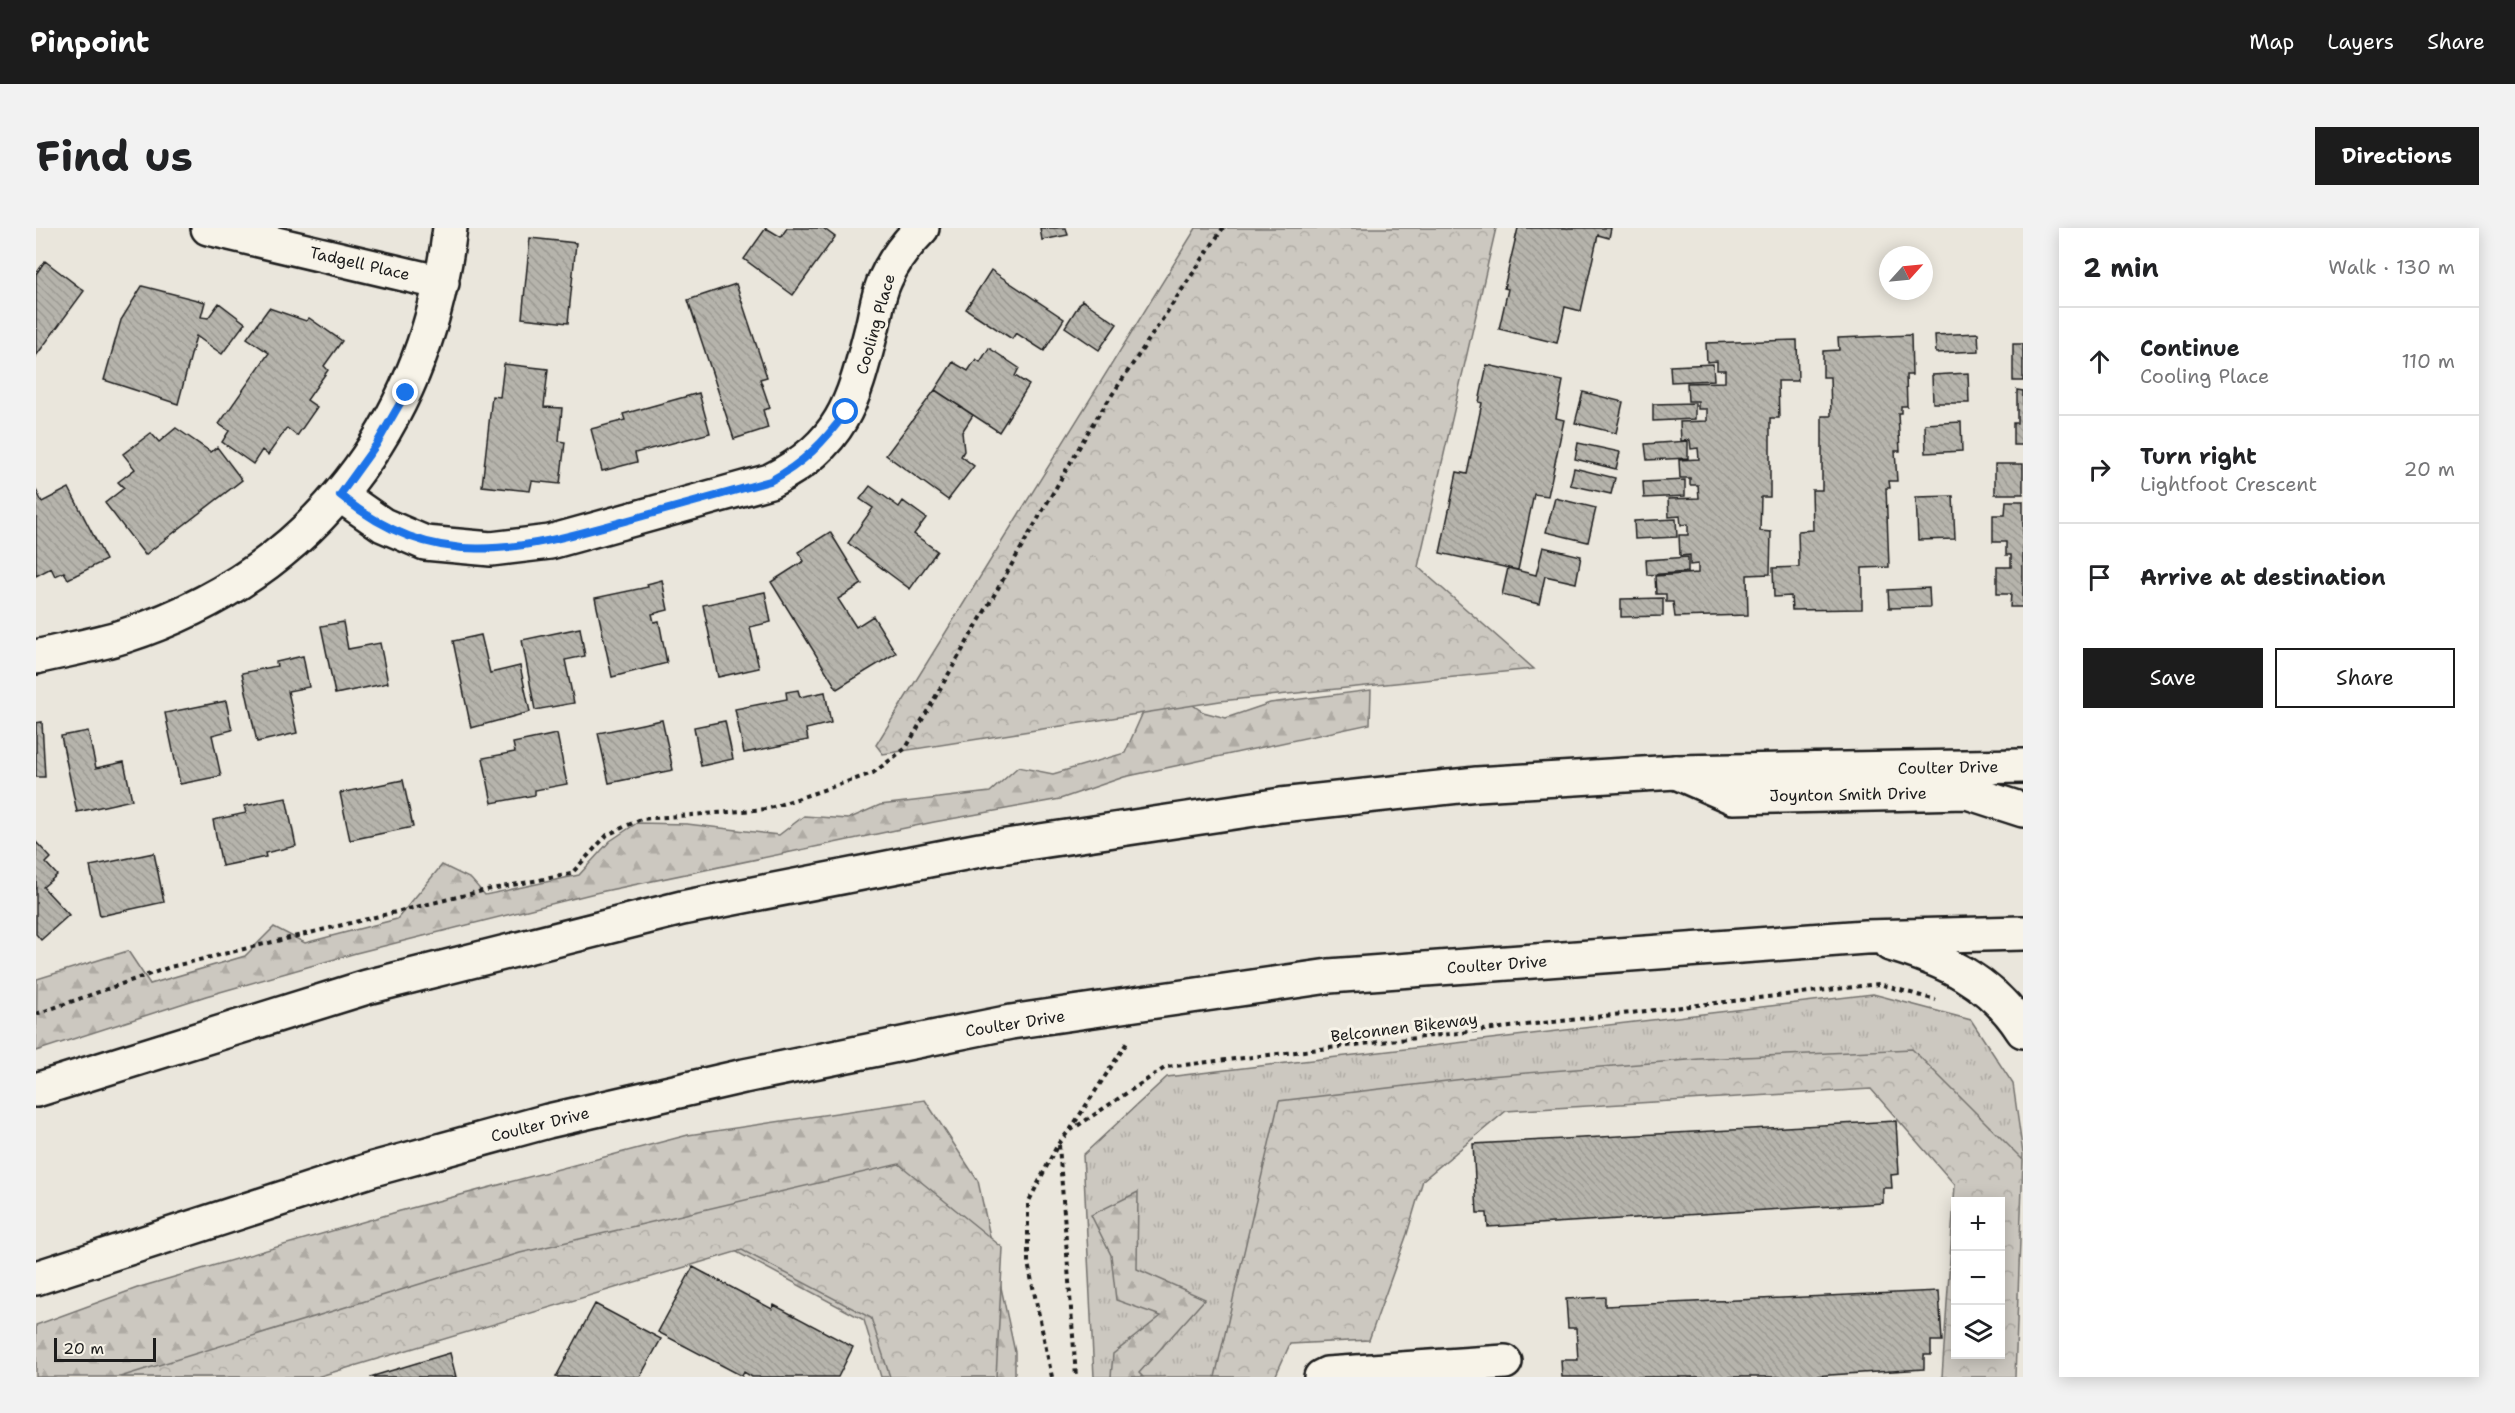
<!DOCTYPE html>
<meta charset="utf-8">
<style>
:root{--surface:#fff;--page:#f2f2f2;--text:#202124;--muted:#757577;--line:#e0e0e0;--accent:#1c1c1c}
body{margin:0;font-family:"Shantell Sans",sans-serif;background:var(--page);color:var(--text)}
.controls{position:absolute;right:18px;bottom:18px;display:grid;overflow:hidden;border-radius:0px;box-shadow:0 3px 15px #0003}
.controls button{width:54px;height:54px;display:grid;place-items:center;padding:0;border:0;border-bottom:2px solid var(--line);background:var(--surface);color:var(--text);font:30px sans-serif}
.compass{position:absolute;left:1843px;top:18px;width:54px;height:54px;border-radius:50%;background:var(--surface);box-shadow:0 3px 15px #0003;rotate:63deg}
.scale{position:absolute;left:18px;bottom:15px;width:102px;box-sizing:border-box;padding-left:6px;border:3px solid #1c1c1c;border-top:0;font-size:16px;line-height:21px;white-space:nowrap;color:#1c1c1c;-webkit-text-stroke:4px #f7f3e8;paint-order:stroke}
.stop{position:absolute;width:18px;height:18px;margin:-14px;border:4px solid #1a73e8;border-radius:50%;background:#fff}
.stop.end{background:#1a73e8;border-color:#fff;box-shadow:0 2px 6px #0008}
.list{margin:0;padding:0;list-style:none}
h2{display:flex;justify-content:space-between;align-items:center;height:78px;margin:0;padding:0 24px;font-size:26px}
h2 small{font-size:20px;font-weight:400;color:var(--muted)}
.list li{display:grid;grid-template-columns:39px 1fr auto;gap:18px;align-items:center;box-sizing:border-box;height:108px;padding:0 24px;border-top:2px solid var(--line)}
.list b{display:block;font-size:22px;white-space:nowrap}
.list p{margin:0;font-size:20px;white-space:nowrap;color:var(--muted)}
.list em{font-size:20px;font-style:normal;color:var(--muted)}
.actions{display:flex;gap:12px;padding:18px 24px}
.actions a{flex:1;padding:14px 0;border:2px solid var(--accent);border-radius:0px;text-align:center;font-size:21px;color:var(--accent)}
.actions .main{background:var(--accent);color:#fff}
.icon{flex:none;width:33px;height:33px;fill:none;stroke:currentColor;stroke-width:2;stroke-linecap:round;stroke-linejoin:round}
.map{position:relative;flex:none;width:1987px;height:1149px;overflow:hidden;border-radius:0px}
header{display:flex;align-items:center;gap:36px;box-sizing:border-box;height:84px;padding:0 30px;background:var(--accent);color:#fff}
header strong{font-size:28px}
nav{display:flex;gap:33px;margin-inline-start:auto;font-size:21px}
.intro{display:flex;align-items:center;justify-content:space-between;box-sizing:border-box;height:144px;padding:0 36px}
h1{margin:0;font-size:42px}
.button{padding:15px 27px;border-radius:0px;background:var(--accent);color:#fff;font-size:21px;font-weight:700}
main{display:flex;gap:36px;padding:0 36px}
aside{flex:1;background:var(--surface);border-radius:0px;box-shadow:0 3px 15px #0003}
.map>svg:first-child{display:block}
.grass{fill:url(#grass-tufts);stroke:#74726e;stroke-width:1.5}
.forest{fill:url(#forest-firs);stroke:#74726e;stroke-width:1.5}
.park{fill:url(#park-crowns);stroke:#74726e;stroke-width:1.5;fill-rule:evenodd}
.building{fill:url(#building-back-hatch);stroke:#1c1c1c;stroke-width:1.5}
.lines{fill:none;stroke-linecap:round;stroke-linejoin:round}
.minor-casing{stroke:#1c1c1c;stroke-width:38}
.secondary-casing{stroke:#1c1c1c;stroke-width:38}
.primary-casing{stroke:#1c1c1c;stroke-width:38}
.path{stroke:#1c1c1c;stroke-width:4;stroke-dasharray:4.5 4.5;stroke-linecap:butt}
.minor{stroke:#f7f3e8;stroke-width:33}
.secondary{stroke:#f7f3e8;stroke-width:33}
.primary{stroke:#f7f3e8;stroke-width:33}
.route{stroke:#1a73e8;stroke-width:8}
.labels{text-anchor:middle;stroke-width:6;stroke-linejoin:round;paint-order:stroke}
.street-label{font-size:16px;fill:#1c1c1c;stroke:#f7f3e8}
</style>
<header>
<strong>Pinpoint</strong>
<nav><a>Map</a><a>Layers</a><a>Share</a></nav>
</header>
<div class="intro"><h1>Find us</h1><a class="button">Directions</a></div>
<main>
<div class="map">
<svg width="1987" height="1149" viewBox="0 0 1987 1149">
<defs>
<pattern id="grass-tufts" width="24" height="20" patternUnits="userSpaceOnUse" patternTransform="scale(1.5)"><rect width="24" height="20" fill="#ccc8c0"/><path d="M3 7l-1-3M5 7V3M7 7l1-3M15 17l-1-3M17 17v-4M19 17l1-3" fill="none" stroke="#afaba4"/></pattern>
<pattern id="forest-firs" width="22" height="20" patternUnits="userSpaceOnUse" patternTransform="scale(1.5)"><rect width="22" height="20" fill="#ccc8c0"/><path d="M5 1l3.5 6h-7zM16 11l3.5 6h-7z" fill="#afaba4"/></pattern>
<pattern id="park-crowns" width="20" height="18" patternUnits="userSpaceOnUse" patternTransform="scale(1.5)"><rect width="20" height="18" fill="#ccc8c0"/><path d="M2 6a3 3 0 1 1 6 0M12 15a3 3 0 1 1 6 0" fill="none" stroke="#afaba4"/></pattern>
<pattern id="building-back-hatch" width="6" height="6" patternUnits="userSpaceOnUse" patternTransform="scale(1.5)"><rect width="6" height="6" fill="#b6b4ac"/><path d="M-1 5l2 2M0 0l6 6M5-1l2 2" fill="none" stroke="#9c9a93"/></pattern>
</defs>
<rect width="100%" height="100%" fill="#eae6dc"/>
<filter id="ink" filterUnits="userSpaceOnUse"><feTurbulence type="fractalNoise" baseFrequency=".0167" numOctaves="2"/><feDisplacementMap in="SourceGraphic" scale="12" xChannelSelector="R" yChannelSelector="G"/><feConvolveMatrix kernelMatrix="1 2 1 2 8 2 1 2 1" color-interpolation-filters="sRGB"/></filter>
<g filter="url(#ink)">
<path class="grass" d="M1837,766L1935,792L1977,856L1987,926L1976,1149L1964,1126V974L1867,826L1443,867L1217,1149H1058L1047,927L1131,849Z"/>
<path class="forest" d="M1335,462L1334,496L1088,549L1024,571L898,594L559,665L320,725L170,768L0,823L1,751L92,723L114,756L209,728L238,699L269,715L361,691L406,637L435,651L449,667L543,647L574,613L601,595L651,596L743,607L768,588L812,591L844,577L954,564L982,539L1017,546L1089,525L1112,473L1148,471L1167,484L1190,490L1234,475Z
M889,872L942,953L979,1124V1149H845L828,1092L699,1023L275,1149H0V1097L104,1059L364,983L652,907Z
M1102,964L1101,1041L1169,1071L1103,1145L1107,1149H1075L1077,1126L1125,1088L1080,1072L1075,1027L1055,987Z"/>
<path class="park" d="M1160,0H1460L1382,339L1498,441L1184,473L847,526L840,517Z
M1876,821L1987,932L1979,1149H1906L1919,957L1835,861L1470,883L1387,952L1371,1006L1333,1112L1254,1116L1239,1149H1179L1243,873L1453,848L1664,831ZM1920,974H1964V1126H1920Z
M863,936L967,1020L960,1149H854L835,1090L706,1022L281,1149H84L484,1025Z"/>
<path class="building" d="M730,0L745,9L751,0H787L799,9L757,67L708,31Z
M1004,0H1030L1032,7L1006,12Z
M1482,0H1575L1573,10L1562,7L1545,83L1529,79L1521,115L1463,101L1472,61L1468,60Z
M494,10L540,15L532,95L486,90Z
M9,33L48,63L0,128V46Z
M955,42L1028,91L1008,123L980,105L976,111L930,81Z
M700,56L731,149L724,151L734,180L727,182L732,200L698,211L652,72Z
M106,58L169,74L165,89L172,90L183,75L209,95L186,126L160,108L142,176L68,152L85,92Z
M1046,72L1081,96L1063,122L1029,99Z
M233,80L270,93L273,90L306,113L288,138L292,142L271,172L281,179L261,208L251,200L232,227L226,222L217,236L186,214L193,203L183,196L233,125L211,110Z
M1942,105L1943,123L1900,125L1899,107Z
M1875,107L1876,147H1870L1871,178H1865V185H1862L1864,223H1859L1861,253H1853L1854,260H1850L1853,339L1826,340V381L1756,382L1755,368L1738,369L1737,340L1763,339L1762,303L1777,302L1776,262H1786V188H1795L1794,149H1787V123L1803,122L1802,110Z
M1761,112L1762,153H1742L1743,190H1734V269H1725L1724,303L1735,304L1734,346L1711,347L1712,387L1639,389L1637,374H1630V366H1620L1619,348L1662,345V336L1654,337V327L1644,328L1643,307H1652V296L1645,297L1644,288L1633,289L1632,271L1663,270L1662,257H1654V250H1644L1643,232L1663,231L1662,220L1655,221L1654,212L1645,213L1644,194L1671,193V181H1662V173H1652L1651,155L1689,154V142H1681V133L1671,134L1670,115Z
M1977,116H1987V153H1977Z
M953,120L983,140L979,148L993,157L963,204L899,162L917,134L932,143L940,131L944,134Z
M468,136L512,141L508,179L526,180L523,213L529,214L524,256L496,253L494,263L446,258L456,168L464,169Z
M1677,136L1678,152L1635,154L1634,138Z
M1451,137L1527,153L1520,190L1528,192L1512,268L1498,266L1482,342L1404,325L1421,244L1431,246L1446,175L1443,174Z
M1932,145L1933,175H1897L1896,147Z
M899,162L937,187L926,204L928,223L925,228L938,238L912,272L850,227Z
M1981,162L1987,163V217H1977V195H1981Z
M1547,164L1587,174L1580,205L1539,195Z
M663,165L674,205L599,225L601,234L566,243L555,201L589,192L587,186Z
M1659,175V191L1617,193V176Z
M1925,194L1926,223L1890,225L1889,196Z
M140,200L175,224L181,219L206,252L109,327L69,275L88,260L82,254L99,241L87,226L115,205L123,214Z
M1652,213V230L1611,232L1609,216Z
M1542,215L1584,224L1580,241L1539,231Z
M1959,236H1987V266H1959Z
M1538,240L1579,250L1575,266L1534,257Z
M1649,252V268L1608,270L1607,254Z
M834,258L863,279L867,273L890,290L878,306L901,323L874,361L812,315L837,280L824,271Z
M33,260L70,332L32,351L28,344L19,348L15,340L0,348V262L6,274Z
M1917,268L1919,311L1882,312L1880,269Z
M1519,270L1560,280L1552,314L1510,304Z
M1970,273H1987V379H1974L1975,366H1961V339H1975V327H1970V314H1957V287H1969Z
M1640,291L1641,309L1599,311L1598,293Z
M794,304L826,356L802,371L820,399L837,388L860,425L801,461L735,354L768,333L762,324Z
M1507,319L1545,328L1540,355L1509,348L1503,376L1466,367L1472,340L1500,347Z
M1652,329V344L1611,347L1610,332Z
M626,352L632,382L616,386L618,394L623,393L631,435L576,449L559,370L612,359L611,356Z
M1893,360L1894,379L1853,380L1852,362Z
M729,364L735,394L714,399L723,440L682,449L667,377Z
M1627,370V388L1585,389V371Z
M307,394L312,421L344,415L352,455L299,466L285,398Z
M544,400L549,428L529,432L538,475L499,482L486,412Z
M445,407L454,445L484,438L494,484L435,500L417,413Z
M267,428L273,459L252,463L261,505L221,514L206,445L241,438L240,434Z
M762,462L764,469L789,464L795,495L770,501L772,512L708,525L699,481L751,471L750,464Z
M190,473L196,502L176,507L185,548L144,556L129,485Z
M626,492L637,542L573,555L562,505Z
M689,493L697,531L665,538L658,499Z
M6,494L9,549H0V495Z
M52,503L60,540L88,534L96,572L41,584L25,508Z
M521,506L531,556L499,562V567L456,575L447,530L479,524L477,515Z
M367,552L377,599L314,612L304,565Z
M250,570L260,618L229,625L230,629L186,638L177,592L210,585L208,578Z
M0,614L15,630L10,635L21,647L7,659L33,687L5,712L0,706Z
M118,625L128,674L64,688L54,638Z
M1860,893L1863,946L1855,947L1856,960H1847V975L1452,999L1451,985H1441L1437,916Z
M657,1039L736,1081L738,1077L817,1119L802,1149H716L708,1144L706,1148L622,1104Z
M1903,1063L1906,1113H1895V1127H1888V1141L1762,1149H1526L1525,1132H1542L1540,1100H1532L1530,1071L1569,1069V1078Z
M559,1076L625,1111L604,1149H520Z
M414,1125L420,1149H334Z"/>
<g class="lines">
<g class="minor-casing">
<path id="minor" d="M172,0L406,55
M304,267L347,297L389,315L455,321L514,314L734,253C808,215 817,174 836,100C840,84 842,66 849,52C858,31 870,16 886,0
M0,429C29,422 60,417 88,408C278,346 390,196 414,0
M1285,1149L1291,1146L1469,1134"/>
</g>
<g class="secondary-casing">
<path id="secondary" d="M1640,544L1697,569L1931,564L1987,582"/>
</g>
<g class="primary-casing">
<path id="primary" d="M1854,716C1909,732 1955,753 1987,803
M0,862L331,759L646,680L944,622L1245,577L1441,556L1640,544L1987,538
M0,1050L337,941L512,893L708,848L975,794L1293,748L1829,709L1987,705"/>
</g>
<path class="path" d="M0,786L134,739L450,662L535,646L571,607L605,591L731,581L837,545L870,520L1056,197L1187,0
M1034,902L1092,813
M1023,917L1040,1149
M1016,1149L992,1035V975L1022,916L1032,904L1130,839L1843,756L1900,772"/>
<use href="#minor" class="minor"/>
<use href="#secondary" class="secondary"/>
<use href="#primary" class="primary"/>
</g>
</g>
<g class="lines" filter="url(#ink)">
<path class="route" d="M370,165L340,217L304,267C398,345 481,323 589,293C637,280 686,266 734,253C767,236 789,213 810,184"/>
</g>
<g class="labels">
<g class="street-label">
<text transform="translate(324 35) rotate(13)" y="6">Tadgell Place</text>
<text transform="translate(839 96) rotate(-74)" y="6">Cooling Place</text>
<text transform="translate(1912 539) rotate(-1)" y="6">Coulter Drive</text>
<text transform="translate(1812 566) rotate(-1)" y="6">Joynton Smith Drive</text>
<text transform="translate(1461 736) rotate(-4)" y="6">Coulter Drive</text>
<text transform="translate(979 795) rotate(-9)" y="6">Coulter Drive</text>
<text transform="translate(1368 799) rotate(-7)" y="6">Belconnen Bikeway</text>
<text transform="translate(504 896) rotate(-14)" y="6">Coulter Drive</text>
</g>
</g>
</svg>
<div class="controls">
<button>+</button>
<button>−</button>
<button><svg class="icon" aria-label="layers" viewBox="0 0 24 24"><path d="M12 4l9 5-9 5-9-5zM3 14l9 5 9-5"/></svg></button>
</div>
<svg class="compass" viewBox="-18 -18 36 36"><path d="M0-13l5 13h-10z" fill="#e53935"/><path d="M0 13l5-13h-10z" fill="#757577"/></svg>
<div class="scale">20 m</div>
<div class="stop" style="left:810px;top:184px"></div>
<div class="stop end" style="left:370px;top:165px"></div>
</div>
<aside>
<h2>2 min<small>Walk · 130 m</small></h2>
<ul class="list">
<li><svg class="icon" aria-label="ahead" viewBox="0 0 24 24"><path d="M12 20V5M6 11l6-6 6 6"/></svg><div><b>Continue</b><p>Cooling Place</p></div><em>110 m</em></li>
<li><svg class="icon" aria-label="right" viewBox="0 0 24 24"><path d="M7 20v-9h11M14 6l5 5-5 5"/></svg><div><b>Turn right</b><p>Lightfoot Crescent</p></div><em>20 m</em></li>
<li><svg class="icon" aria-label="arrive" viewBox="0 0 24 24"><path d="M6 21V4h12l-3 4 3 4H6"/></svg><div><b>Arrive at destination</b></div></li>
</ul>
<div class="actions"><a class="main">Save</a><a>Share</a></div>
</aside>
</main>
